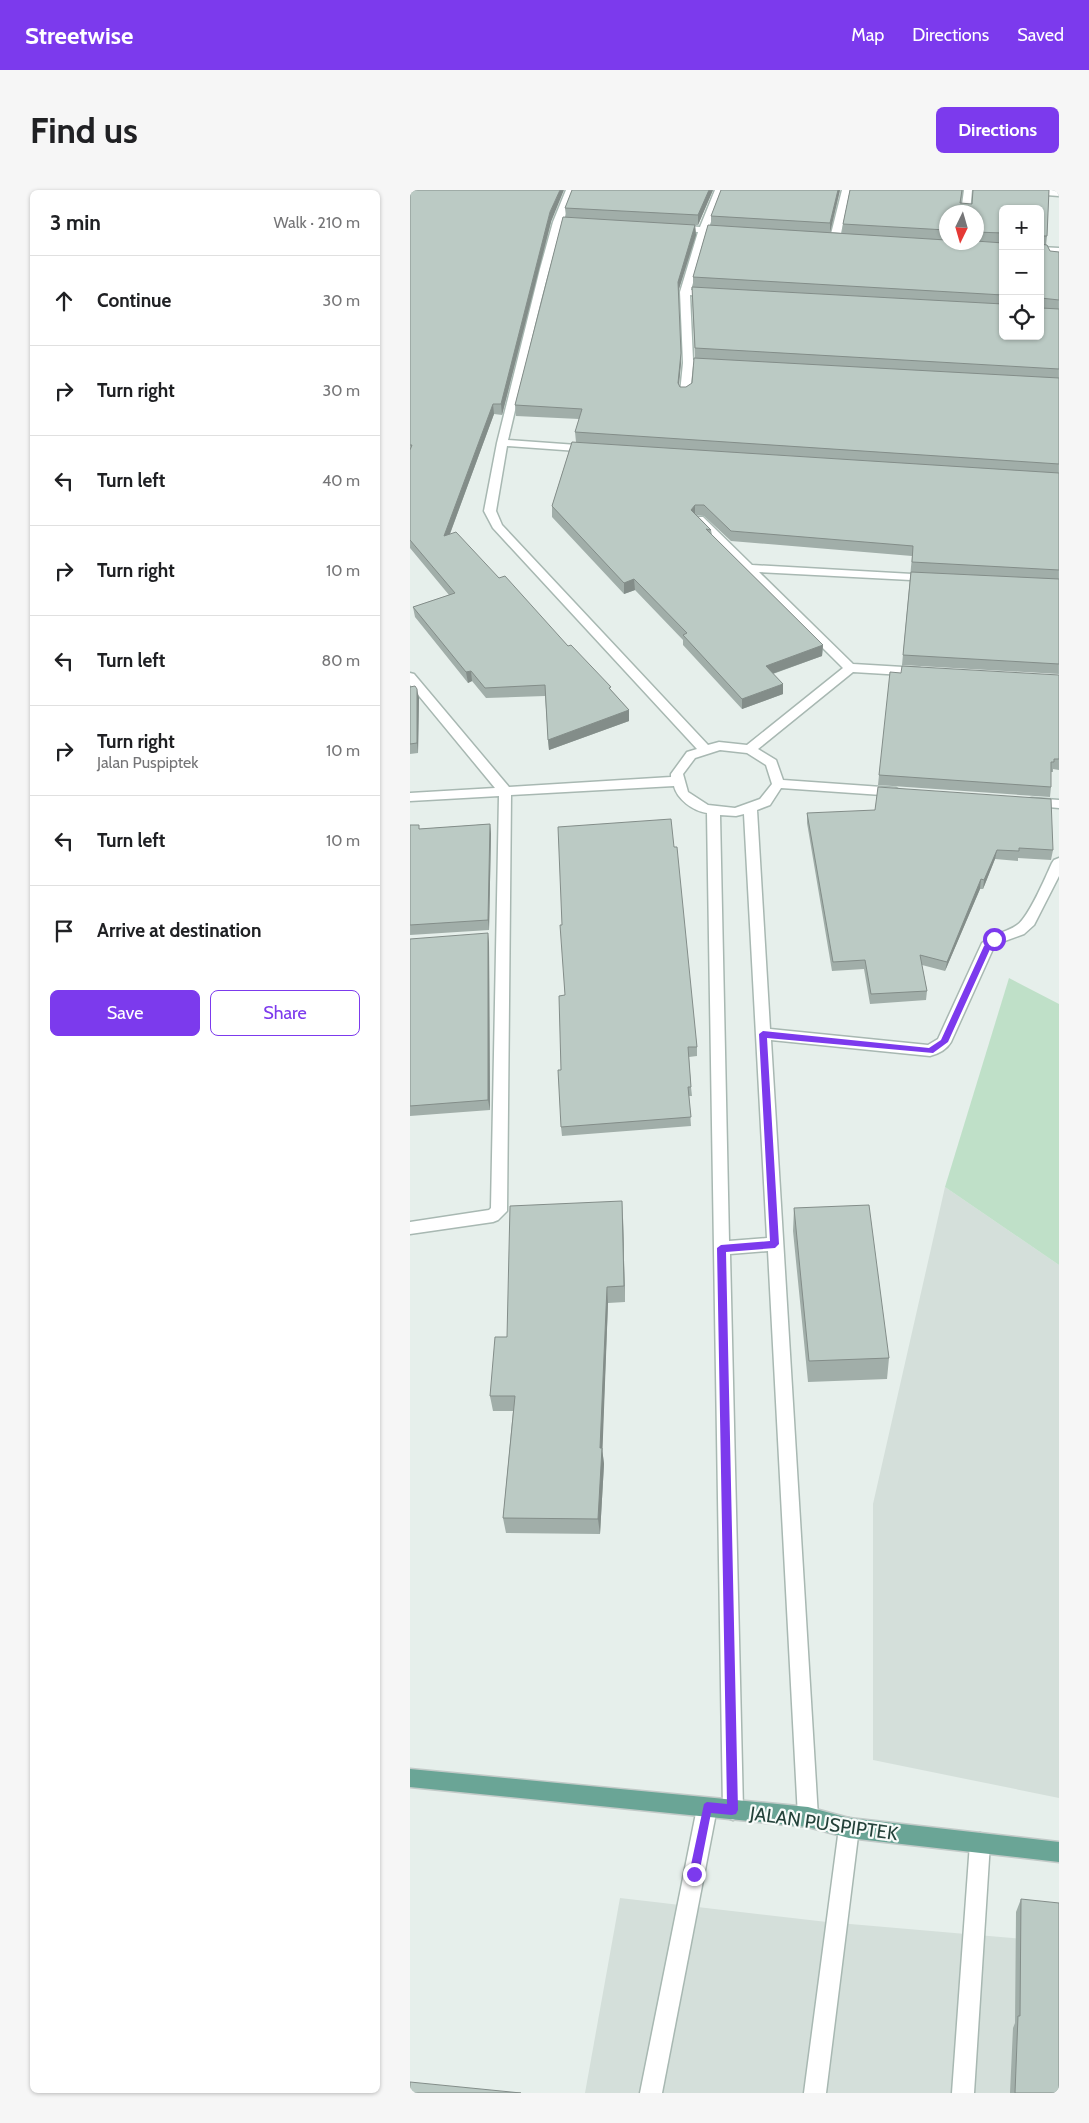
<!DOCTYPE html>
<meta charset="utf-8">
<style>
:root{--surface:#fff;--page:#f6f6f6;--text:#202124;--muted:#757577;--line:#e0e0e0;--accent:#7c3aed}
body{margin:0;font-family:Cabin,sans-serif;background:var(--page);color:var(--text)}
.controls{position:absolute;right:15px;top:15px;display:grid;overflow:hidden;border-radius:8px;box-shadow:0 1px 4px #0004}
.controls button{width:45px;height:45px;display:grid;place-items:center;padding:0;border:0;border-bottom:1px solid var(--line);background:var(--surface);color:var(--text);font:25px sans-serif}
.compass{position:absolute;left:529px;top:15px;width:45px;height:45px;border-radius:50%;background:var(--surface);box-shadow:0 1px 4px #0004;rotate:185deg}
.stop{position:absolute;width:15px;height:15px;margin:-11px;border:4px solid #7c3aed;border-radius:50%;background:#fff}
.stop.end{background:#7c3aed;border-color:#fff;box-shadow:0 1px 5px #0008}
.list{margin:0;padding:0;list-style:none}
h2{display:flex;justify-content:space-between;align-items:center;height:65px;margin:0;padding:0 20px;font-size:21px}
h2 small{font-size:16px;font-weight:400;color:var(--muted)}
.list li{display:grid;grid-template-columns:32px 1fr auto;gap:15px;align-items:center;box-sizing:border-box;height:90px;padding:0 20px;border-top:1px solid var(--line)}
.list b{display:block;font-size:19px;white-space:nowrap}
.list p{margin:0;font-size:16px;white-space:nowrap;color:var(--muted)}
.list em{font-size:16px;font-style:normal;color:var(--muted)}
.actions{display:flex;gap:10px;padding:15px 20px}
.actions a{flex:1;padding:11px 0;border:1px solid var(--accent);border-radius:8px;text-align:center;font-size:18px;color:var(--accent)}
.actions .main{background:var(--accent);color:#fff}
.icon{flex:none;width:28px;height:28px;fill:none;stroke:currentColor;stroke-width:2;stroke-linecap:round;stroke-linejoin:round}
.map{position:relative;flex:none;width:649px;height:1903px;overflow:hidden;border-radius:8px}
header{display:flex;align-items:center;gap:30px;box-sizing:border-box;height:70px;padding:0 25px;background:var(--accent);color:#fff}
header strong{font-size:24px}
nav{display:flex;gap:28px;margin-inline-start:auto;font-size:18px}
.intro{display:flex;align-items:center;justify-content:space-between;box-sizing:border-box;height:120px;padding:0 30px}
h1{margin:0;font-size:35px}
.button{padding:12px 22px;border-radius:8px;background:var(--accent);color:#fff;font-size:18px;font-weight:700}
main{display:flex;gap:30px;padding:0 30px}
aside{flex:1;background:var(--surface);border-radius:8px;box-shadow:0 1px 4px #0004}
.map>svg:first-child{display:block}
.built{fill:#d4dfda}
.green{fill:#bfe0c8}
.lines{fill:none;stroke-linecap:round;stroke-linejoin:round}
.lane-casing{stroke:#a8b8b2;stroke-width:3}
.street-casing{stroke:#a8b8b2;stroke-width:3}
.primary-casing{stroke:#c2cac8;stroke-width:3}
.lane{fill:#fff;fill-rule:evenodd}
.street{fill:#fff;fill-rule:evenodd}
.primary{fill:#6aa596;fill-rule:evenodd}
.wall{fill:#a1aea9;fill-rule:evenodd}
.shaded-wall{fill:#838d89}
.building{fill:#bbcac4;stroke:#838d89}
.route{fill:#7c3aed}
.labels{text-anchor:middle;stroke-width:4.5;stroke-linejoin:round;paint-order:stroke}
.near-street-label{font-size:19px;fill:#24423a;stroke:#f7fbf9}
</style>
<header>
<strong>Streetwise</strong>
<nav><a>Map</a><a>Directions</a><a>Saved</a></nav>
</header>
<div class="intro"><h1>Find us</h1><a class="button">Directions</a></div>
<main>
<aside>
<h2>3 min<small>Walk · 210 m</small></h2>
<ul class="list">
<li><svg class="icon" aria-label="ahead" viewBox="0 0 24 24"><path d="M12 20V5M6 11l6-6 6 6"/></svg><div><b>Continue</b></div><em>30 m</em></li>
<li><svg class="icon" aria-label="right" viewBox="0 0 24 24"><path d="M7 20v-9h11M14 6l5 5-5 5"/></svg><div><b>Turn right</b></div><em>30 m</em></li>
<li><svg class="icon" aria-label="left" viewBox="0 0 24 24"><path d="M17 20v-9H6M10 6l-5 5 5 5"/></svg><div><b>Turn left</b></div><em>40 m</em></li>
<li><svg class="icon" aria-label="right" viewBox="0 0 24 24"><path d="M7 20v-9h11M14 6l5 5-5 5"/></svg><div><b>Turn right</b></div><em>10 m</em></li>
<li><svg class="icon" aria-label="left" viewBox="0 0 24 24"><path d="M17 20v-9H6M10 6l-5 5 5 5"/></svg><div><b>Turn left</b></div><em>80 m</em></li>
<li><svg class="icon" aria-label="right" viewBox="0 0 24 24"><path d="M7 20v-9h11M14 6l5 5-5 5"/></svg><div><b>Turn right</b><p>Jalan Puspiptek</p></div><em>10 m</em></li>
<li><svg class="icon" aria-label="left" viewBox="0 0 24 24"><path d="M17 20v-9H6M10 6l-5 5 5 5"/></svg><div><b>Turn left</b></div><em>10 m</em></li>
<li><svg class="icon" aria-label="arrive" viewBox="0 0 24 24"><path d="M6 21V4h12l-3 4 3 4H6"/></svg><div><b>Arrive at destination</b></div></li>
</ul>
<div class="actions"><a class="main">Save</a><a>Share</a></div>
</aside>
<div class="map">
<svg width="649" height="1903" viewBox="0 0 649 1903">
<rect width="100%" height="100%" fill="#e6efeb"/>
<path class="built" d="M535,997L649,1075V1608L463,1570V1314Z
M210,1708L417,1732L649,1752V1903H175Z"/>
<path class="green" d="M599,788L649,814V1075L535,997Z"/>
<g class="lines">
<g class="lane-casing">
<path id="lane" d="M297,1608L304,1611L307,1618L252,1903H230L287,1618L290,1611Z"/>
</g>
<g class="street-casing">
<path id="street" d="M156,0H164C135,81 118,167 98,250L181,256L186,259L181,262L97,256L86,321L92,335L298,555L309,552L337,555L433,478L285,331L283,329L285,327H293L342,375L520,385L526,388L520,391L349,382L443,474L510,478L516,482L510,486L443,482L348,559L366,570L373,590L486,598L492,602L486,606L371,598L360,615L347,620L360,839L518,855L528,849L572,753C583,743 596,743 607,735C619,727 635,688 642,673L644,670L649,668V686L624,735L614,744L592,752L583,759L541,852C537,859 528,864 520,866L361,850L408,1627L405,1634L398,1637L391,1634L388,1627L358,1061L320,1064L333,1620L330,1627L323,1630L316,1627L313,1620L297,623C283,621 267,609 264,596L101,605L97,1021L88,1030L83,1032L0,1044V1032L79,1020L81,1018L89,606L0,611V603L85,598L0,495V483L4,484L99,597L261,587V584L277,562L287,559L83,338L74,321L87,253L130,79L143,32ZM310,560L337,563L356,575L362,594L350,609L325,618L298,615L278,602L273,584L285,568ZM334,624L357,1048L319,1051L310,625L326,626Z
M305,0H313L299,37L317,38L322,41L317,44L297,43L281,100L301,101L306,104L301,107L280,105L283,170L303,172L308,175L303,178L283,176L280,203L275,206L270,203L273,173L270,102L288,42L265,41L260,38L265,35L290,37Z
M432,0H440L430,48L425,51L420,48Z
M554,0H562L560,22H551Z
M606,0H649V6L610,3Z
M630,57L649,58V64L630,63Z
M622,608L649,610V618L617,615L616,612L617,609Z
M439,1628L446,1631L449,1638L416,1903H394L429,1638L432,1631Z
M570,1643L577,1646L580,1653L564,1903H542L560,1653L563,1646Z"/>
</g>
<g class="primary-casing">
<path id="primary" d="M0,1579L398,1617L439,1628L649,1652V1672L439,1648L398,1637L0,1597Z"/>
</g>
<use href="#lane" class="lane"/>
<use href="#street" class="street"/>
<use href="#primary" class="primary"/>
</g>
<path class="wall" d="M0,0L141,32L92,225L84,224L40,344L89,388L158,456L201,500L219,520V531L139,560L135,506L76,508L62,491L58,493L5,427L3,417L39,405L0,358Z
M162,0H303L288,35H285L286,45L268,102L271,173L269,194L270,197H276L282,193L285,168L282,107V97H283V87L298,35H301V26L311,0H430L420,42L432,43L433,34L440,0H553L551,14H562L563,0H639L637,46L636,55H637L640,61L649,62V484L492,475L502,366L321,351L294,326L287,325L301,340L302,345L413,455L412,466L363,484L373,494V504L332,519L273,455V450L225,400L214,404L142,327V316L162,252H166L165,242L169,229L106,226L105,215L153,27H156L155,18ZM593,19H630V146H593ZM536,22H566V52H536Z
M491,483L649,485V580L643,579V582H641V597L640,607L468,595L469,585Z
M0,497L9,508L8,563L0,564Z
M397,623L643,660L641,670L608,668V671L585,669L573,699H570L535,781L512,775L517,801L516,810L460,814L454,779L422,781L397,633Z
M80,634L81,644L79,740L0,745V635L10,639Z
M264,657L287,857V866L279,867L281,897L282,906H279L281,936L152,946L151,937V880L155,805L152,735Z
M0,749L79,752L80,920L0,926Z
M384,1018L479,1168L477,1189L398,1192L383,1041Z
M213,1028L215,1112L198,1113L192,1258L194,1274L190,1344L96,1343L93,1328L103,1221H83L80,1206Z
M611,1709L649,1903H600L603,1838L605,1833L606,1722Z"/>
<path class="shaded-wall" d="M150,0H154L141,32L92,225L91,214L140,22Z
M299,0H303L288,35V25Z
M428,0H430L420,43V33Z
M285,35L286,45L268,102V92Z
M271,163V173L268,203V193Z
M83,214L84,224L35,357L34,346Z
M285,315V325L281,320Z
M224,389L225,400L214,404V393Z
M413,455L412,466L356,486V476Z
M61,481L62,491L58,493L56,482Z
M373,494V504L332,519V509Z
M7,499L9,508L8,563L7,553Z
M219,520V531L139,560L138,550Z
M80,634L81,644L79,740L78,730Z
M587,660L585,669L573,699L574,690Z
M571,689L570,699L535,781L537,772Z
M78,743L79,752L80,920L78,910Z
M212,1011L213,1028L215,1112L214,1096Z
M197,1097L198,1113L192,1273V1258L194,1274L190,1344L188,1329L190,1258Z"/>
<path class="building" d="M0,0H150L140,22L91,214H83L34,346L46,342L89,388L95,386L158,456L161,455L201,497L199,498L219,520L138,550L135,495L75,498L61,481L56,482L3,417L45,403L0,350V260L2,255H0Z
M162,0H299L288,25L155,18Z
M311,0H428L420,33L301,26Z
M440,0H552L550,13L562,14L563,0H639L637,46H630V19H593V43L566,42V22H536V40L433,34Z
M153,27L285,35L268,92L271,163L268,193L270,197H276L282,193L284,168L649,188V274L165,242L172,219L105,215Z
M298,35L536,50V52H566V51L593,53V105L283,87Z
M630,54L637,55L640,61L649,62V110L631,108L630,113Z
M282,97L593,114V146H630V117L631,118L649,119V179L285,158Z
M162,252L649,283V380L502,372L503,356L321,341L294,315H285L281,320L301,340L296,339L413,455L356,476L373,494L332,509L273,445L277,443L224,389L214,393L142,316Z
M501,382L649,389V474L493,465Z
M492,476L649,485V569H644V572H641V597L469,585L480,482L491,483Z
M5,496L7,499V553L0,554V497Z
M468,597L641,609L643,660L609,658V661L587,660L574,690L571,689L537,772L510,765L517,801L461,804L455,770L423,772L397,623L465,620Z
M261,629L264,657H267L287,857H278L281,897H278L281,927L151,937L148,880H151L149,806L155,805L150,735H152L148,637Z
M80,634L78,730L0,735V635H9V639Z
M78,743V910L0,916V749Z
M212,1011L214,1096L197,1097L190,1258H192L188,1329L93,1328L105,1206H80L85,1147H97L100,1016Z
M459,1015L479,1168L399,1171L384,1018Z
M611,1709L649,1713V1903H605L608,1826H610Z
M0,1892L111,1903H0Z"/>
<path class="route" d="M584,746L587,749L581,757L538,852L523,863L357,848L369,1054L365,1058L316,1062L328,1620L326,1624L322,1625L301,1623L289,1684L288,1687L284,1689L280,1687L279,1684L294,1614L297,1612L317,1614L307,1058L311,1055L360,1051L349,844L353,841L519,858L531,850L574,756Z"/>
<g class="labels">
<g class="near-street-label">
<text transform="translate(414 1633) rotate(8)" y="7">JALAN PUSPIPTEK</text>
</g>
</g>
</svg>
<div class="controls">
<button>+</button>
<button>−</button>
<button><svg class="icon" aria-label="locate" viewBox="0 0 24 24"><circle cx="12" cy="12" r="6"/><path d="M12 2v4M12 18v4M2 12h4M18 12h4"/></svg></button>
</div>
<svg class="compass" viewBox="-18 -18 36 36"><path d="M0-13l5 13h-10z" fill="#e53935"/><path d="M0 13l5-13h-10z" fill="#757577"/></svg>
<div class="stop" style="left:584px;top:749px"></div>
<div class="stop end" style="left:284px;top:1684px"></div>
</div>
</main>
